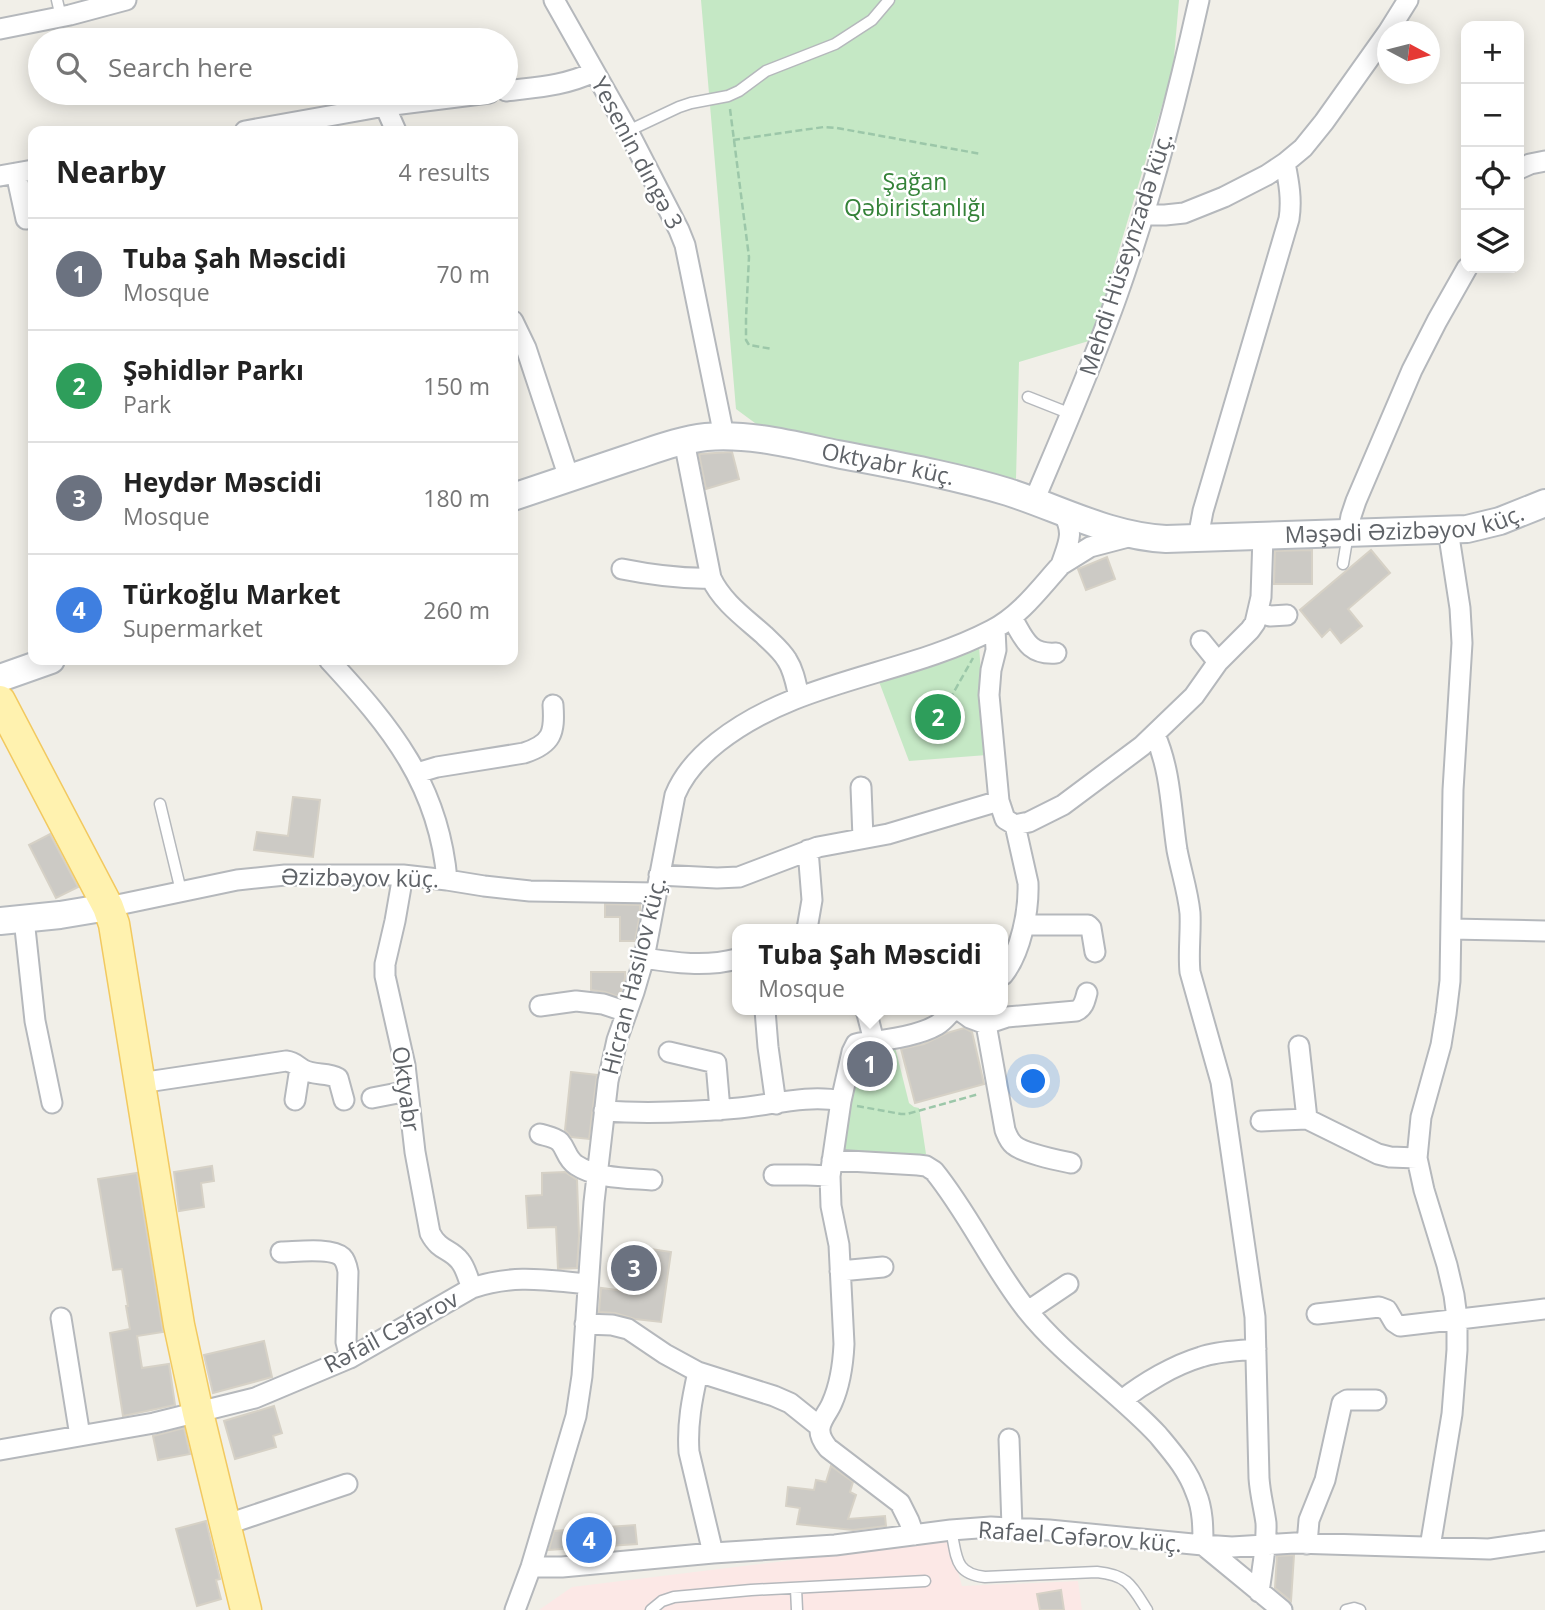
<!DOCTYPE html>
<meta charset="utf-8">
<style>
:root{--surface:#fff;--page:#f2f2f2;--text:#222;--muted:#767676;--line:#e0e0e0;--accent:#7c3aed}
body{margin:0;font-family:"Open Sans",sans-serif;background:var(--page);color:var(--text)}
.controls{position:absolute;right:21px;top:21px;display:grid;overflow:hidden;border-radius:14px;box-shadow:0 4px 18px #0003}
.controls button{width:63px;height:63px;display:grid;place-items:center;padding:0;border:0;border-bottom:2px solid var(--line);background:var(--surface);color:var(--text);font:35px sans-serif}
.compass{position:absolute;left:1377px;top:21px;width:63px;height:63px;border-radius:50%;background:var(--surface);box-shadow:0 4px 18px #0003;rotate:97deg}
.you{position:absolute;left:1034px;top:1082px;width:24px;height:24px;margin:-18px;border:5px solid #fff;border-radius:50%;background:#1a73e8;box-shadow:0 0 0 10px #1a73e833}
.badge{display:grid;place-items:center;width:46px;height:46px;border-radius:50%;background:var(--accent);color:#fff;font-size:23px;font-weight:700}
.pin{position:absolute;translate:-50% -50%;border:4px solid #fff;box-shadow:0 2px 7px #0006}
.popup{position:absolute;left:732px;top:924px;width:276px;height:91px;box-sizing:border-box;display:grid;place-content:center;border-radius:14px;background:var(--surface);filter:drop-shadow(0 2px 5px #0005);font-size:23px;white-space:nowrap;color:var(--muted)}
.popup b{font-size:26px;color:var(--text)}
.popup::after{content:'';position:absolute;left:50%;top:100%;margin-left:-14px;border:14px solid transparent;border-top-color:var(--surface)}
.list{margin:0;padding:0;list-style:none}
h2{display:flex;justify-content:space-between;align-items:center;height:91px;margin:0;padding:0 28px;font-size:30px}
h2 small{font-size:23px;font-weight:400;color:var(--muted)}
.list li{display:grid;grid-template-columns:46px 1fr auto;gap:21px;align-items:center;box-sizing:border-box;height:112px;padding:0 28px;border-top:2px solid var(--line)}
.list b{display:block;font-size:26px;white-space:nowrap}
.list p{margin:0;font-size:23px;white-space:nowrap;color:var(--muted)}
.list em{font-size:23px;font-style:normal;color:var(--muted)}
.icon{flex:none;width:38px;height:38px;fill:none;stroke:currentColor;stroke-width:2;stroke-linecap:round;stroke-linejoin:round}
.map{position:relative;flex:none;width:1545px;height:1610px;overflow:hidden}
.search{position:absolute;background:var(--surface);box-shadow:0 4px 18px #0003;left:28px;top:28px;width:490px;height:77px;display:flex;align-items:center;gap:18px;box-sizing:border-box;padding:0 24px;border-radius:38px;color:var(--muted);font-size:26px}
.panel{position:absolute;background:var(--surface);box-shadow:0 4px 18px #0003;left:28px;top:126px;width:490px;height:539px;border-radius:14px}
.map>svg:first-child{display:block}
.medical{fill:#fce8e6}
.green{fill:#c5e8c5}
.building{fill:#cccac5;stroke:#d6d1c6;stroke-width:2}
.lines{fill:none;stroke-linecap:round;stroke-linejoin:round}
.lane-casing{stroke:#b5b8bc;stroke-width:13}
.street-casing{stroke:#b5b8bc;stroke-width:23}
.secondary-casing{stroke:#b6babf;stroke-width:30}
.primary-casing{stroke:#f2c960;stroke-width:33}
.path{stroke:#9cc7a9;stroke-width:2.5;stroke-dasharray:7 3.5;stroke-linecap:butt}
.lane{stroke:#fff;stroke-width:10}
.street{stroke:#fff;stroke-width:19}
.secondary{stroke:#fff;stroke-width:26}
.primary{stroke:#fff2af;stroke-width:30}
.labels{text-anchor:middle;stroke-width:5;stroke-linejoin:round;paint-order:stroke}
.street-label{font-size:23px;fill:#5f6368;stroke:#fff}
.park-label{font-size:23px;fill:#348238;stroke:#fff}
</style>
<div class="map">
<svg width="1545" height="1610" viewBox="0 0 1545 1610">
<rect width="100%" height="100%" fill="#f1efe8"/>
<path class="medical" d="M949,1541L962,1586L1078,1581L1082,1610H539L572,1587Z"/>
<path class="green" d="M701,0H1179L1173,69L1092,340L1019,362L1016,479L759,426L736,409Z
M979,646L987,755L909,761L878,679Z
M895,1047L909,1103L914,1107L919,1108L926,1154L916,1159L840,1155L852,1074L879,1080L887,1048Z"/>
<path class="building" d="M732,452L739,479L706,489L699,454Z
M1312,550V584H1274L1275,551Z
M1371,550L1390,573L1348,609L1362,626L1341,643L1330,629L1322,637L1300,610Z
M1107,557L1115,579L1086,590L1078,569Z
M293,797L320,800L313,857L254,850L257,832L288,836Z
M50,834L78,887L56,898L29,845Z
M605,904L640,905V914L635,941H620V917H605Z
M591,972H625V978L619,997L605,992L591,990Z
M964,1028L972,1032L984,1084L915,1103L901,1049L924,1044L947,1033Z
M879,1053L885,1055L879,1080L859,1075L864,1055Z
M571,1072L597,1075L589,1139L571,1137L565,1130Z
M212,1166L214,1181L201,1183L204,1207L179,1211L174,1172Z
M565,1172L577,1180L579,1236L577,1268L558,1269L556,1227L528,1228L526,1196L542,1195V1173Z
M137,1173L163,1332L137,1336L142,1368L169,1364L175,1405L123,1416L110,1333L130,1329L126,1306H128L122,1269L113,1270L98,1179Z
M638,1247L671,1252L661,1322L635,1319L615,1313L599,1312L601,1288L632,1292Z
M264,1341L272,1377L213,1393L204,1355Z
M274,1406L282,1433L273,1436L276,1447L235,1459L224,1421Z
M184,1428L190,1454L158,1460L153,1436Z
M831,1466L853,1482L850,1492L856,1495L848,1519L885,1516L886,1526L853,1530L797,1524L800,1508L786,1506L788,1487L814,1490L816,1480L826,1482Z
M206,1521L220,1579L216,1580L221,1599L197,1606L176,1529Z
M635,1525L637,1544L549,1550L554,1531Z
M1294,1555L1291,1601L1275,1588L1277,1556Z
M1061,1590L1064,1610H1040L1037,1594Z"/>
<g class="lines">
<g class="lane-casing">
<path id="lane" d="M57,0L61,17
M628,131L679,107L691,103L728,96L739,91L766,71L835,44L872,20L889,0
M1028,397L1071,414
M1343,564L1348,534
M160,804L181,891
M951,1530C957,1556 954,1574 985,1577L1097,1572C1128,1575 1132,1586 1147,1610
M796,1588L797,1610
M651,1610L662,1601L674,1597L751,1590L925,1581
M1346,1610L1354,1608L1360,1610"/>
</g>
<g class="street-casing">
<path id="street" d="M554,0L628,131L679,230L685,245L724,436
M0,29L70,15L126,0
M1388,32L1408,0
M506,91C538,87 564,86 594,72
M385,106L396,131
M245,131L385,106L489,93
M1519,169L1530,164L1545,161
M16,173L26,219
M0,176L33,170
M1144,215H1165L1184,213L1224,197L1267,175L1285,163L1303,148L1324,122L1388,32
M513,321L526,348L569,478
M684,441L711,578C722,602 745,618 764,635C772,643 781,650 787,660C794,671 796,684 799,697
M1034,501C1063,432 1093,364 1118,293C1152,197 1177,99 1199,0
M1063,513C1075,533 1068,544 1061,565L1090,547L1132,536
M1348,533L1351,516L1356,501L1412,370L1437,321L1467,268
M1198,538L1203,511L1289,219C1292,200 1289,183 1285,163
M622,569C652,575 681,579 711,578
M1258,612L1270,616L1287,615
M1012,618C1024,638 1028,655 1056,653
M995,629L996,650L991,670L989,695L999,801L1005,819L1015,825L1028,883C1029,911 1021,952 1003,975
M1201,641L1218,662
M329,660C391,727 439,785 447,880
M1155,735C1171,771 1171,811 1177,850C1181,871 1188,892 1190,913C1191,933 1188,953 1190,972L1221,1082L1255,1317L1259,1478C1260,1494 1264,1508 1266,1523C1267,1546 1262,1569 1259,1592
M417,773L437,767L524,753C552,744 555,733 553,705
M861,787L863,838
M1015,825L1029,822L1063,805L1142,746L1194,696L1218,662L1250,630L1255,623L1261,597L1263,536
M403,875L395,921L385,964V976L405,1065L415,1152L430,1233C440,1252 450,1248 460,1261C466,1268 468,1279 472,1288
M659,875L717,878L739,877L818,847L888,834L999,801
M108,907L237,880L285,875H403L447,880L484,886L530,891L656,893
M24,919L35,1021L52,1103
M1025,923L1033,925H1088L1091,928L1095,952
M807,929L812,900L808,850
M1451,929L1545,931
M644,958C675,963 706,967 737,959
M540,1006L576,1001L603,1004L627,1012
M765,1010L768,1047L776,1104
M866,1010L874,1041
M959,1010L970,1018L986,1024L1007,1017L1076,1011C1084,1008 1085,1000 1087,993
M986,1024L1005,1130C1007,1135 1009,1141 1014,1145C1023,1153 1057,1160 1071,1163
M1299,1046L1307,1119
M669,1052L716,1063L720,1110
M140,1083L286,1061C294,1062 296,1065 302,1069C313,1076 327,1072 338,1078L344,1100
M372,1098L408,1091
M295,1100L300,1068
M604,1111C648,1114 694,1112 739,1108C771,1105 809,1094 841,1101
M1261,1121L1307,1119L1378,1154L1390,1157L1417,1158
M540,1134C546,1136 555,1137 560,1142C567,1150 566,1158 576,1165C597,1179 628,1178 652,1180
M832,1160L918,1165L926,1166L934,1171C969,1214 992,1266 1026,1309C1064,1357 1117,1391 1158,1435C1173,1453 1188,1470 1196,1493C1203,1509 1203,1528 1203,1545L1282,1610
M774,1175H807L830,1176
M281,1252C295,1252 331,1247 342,1257C346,1261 347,1266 348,1272L346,1342L350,1358
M840,1271L883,1267
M1028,1311L1068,1284
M1317,1314L1379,1307L1387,1310L1394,1322L1400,1326L1545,1309
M61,1318L80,1436
M585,1324L612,1325L628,1329L665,1354L698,1372L774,1396L790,1403L820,1427
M698,1372C692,1399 687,1424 689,1452L713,1553
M1122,1400C1144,1383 1174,1365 1201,1357C1218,1351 1238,1351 1256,1349
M1009,1439L1012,1527
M0,1450L154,1423L255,1398L350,1358L472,1288C514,1274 545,1280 588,1284
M225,1525L347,1484
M914,1535L909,1521L900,1503L828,1448C823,1442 819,1436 820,1428C821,1419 829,1411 832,1403C840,1385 843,1365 844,1344L839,1245L831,1206L830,1176L841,1101L852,1052L856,1044L860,1043C881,1041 918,1036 937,1025C944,1021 948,1015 953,1010
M1307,1544L1309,1520L1325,1480L1342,1403L1347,1400H1376
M1430,1547L1452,1414L1457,1350V1318L1454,1295L1447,1265L1424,1190L1417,1158L1421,1117L1441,1045L1446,1014L1450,981L1453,790L1462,643L1460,608L1448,530
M531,1567H562L713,1553L835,1545L951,1530L991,1527L1049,1530L1203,1545L1232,1547L1295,1543L1489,1549L1545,1541
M515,1610L531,1567L576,1416L582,1376L594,1202L608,1081L617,1040L634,992L644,958L675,795C684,773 699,757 718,742C798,679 904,676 992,630C1021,615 1040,588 1061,565"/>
</g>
<g class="secondary-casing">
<g id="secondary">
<path id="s1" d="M513,497C551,484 590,471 629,458C654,450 679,440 706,437C749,433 794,445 837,454C894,465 952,475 1008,492C1061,509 1109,536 1166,539L1467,529L1500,521L1545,503"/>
<path d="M0,678L51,660"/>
<path d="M0,921L60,915L108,907"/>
</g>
</g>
<g class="primary-casing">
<path id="primary" d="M0,701L108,907L114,924L179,1325L198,1413L246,1610"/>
</g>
<path class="path" d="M730,109L749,257L746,318V340L749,345L772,349
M733,140L824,127L837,128L981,154
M929,736L973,658
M857,1106L901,1114H907L979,1094"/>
<use href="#lane" class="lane"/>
<use href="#street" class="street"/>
<use href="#secondary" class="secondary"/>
<use href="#primary" class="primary"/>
</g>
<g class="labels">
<g class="street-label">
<text transform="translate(637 153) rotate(62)" y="8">Yesenin dıngə 3</text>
<text transform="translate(1126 254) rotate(-72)" y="8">Mehdi Hüseynzadə küç.</text>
<text dy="8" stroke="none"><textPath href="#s1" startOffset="387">Oktyabr küç.</textPath></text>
<text dy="8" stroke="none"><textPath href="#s1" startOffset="915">Məşədi Əzizbəyov küç.</textPath></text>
<text transform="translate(360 878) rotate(1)" y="8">Əzizbəyov küç.</text>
<text transform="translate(634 976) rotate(-76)" y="8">Hicran Hasilov küç.</text>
<text transform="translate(406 1089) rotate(82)" y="8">Oktyabr</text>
<text transform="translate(391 1332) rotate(-28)" y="8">Rəfail Cəfərov</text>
<text transform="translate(1080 1537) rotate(4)" y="8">Rafael Cəfərov küç.</text>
</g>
<g class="park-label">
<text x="915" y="190">Şağan<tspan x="915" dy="26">Qəbiristanlığı</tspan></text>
</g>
</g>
</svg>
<div class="controls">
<button>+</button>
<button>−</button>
<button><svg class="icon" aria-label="locate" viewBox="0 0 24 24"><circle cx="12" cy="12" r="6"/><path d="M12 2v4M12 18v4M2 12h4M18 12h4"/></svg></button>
<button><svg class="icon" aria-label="layers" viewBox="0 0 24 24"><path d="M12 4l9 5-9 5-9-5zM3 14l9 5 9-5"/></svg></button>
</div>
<svg class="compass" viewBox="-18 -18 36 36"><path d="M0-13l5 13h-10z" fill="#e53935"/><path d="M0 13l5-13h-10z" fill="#767676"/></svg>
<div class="you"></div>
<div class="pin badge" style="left:870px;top:1064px;background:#6b7280">1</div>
<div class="popup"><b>Tuba Şah Məscidi</b>Mosque</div>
<div class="pin badge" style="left:938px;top:717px;background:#2e9e5b">2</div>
<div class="pin badge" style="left:634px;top:1268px;background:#6b7280">3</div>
<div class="pin badge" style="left:589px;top:1540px;background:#3f7fe0">4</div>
<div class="search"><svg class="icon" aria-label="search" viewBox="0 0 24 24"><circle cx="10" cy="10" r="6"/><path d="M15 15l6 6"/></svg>Search here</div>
<section class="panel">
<h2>Nearby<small>4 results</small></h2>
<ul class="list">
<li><span class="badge" style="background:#6b7280">1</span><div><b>Tuba Şah Məscidi</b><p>Mosque</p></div><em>70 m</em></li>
<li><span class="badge" style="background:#2e9e5b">2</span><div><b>Şəhidlər Parkı</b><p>Park</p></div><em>150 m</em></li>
<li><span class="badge" style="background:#6b7280">3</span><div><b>Heydər Məscidi</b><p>Mosque</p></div><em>180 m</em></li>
<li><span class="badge" style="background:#3f7fe0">4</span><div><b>Türkoğlu Market</b><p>Supermarket</p></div><em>260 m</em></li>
</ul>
</section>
</div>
